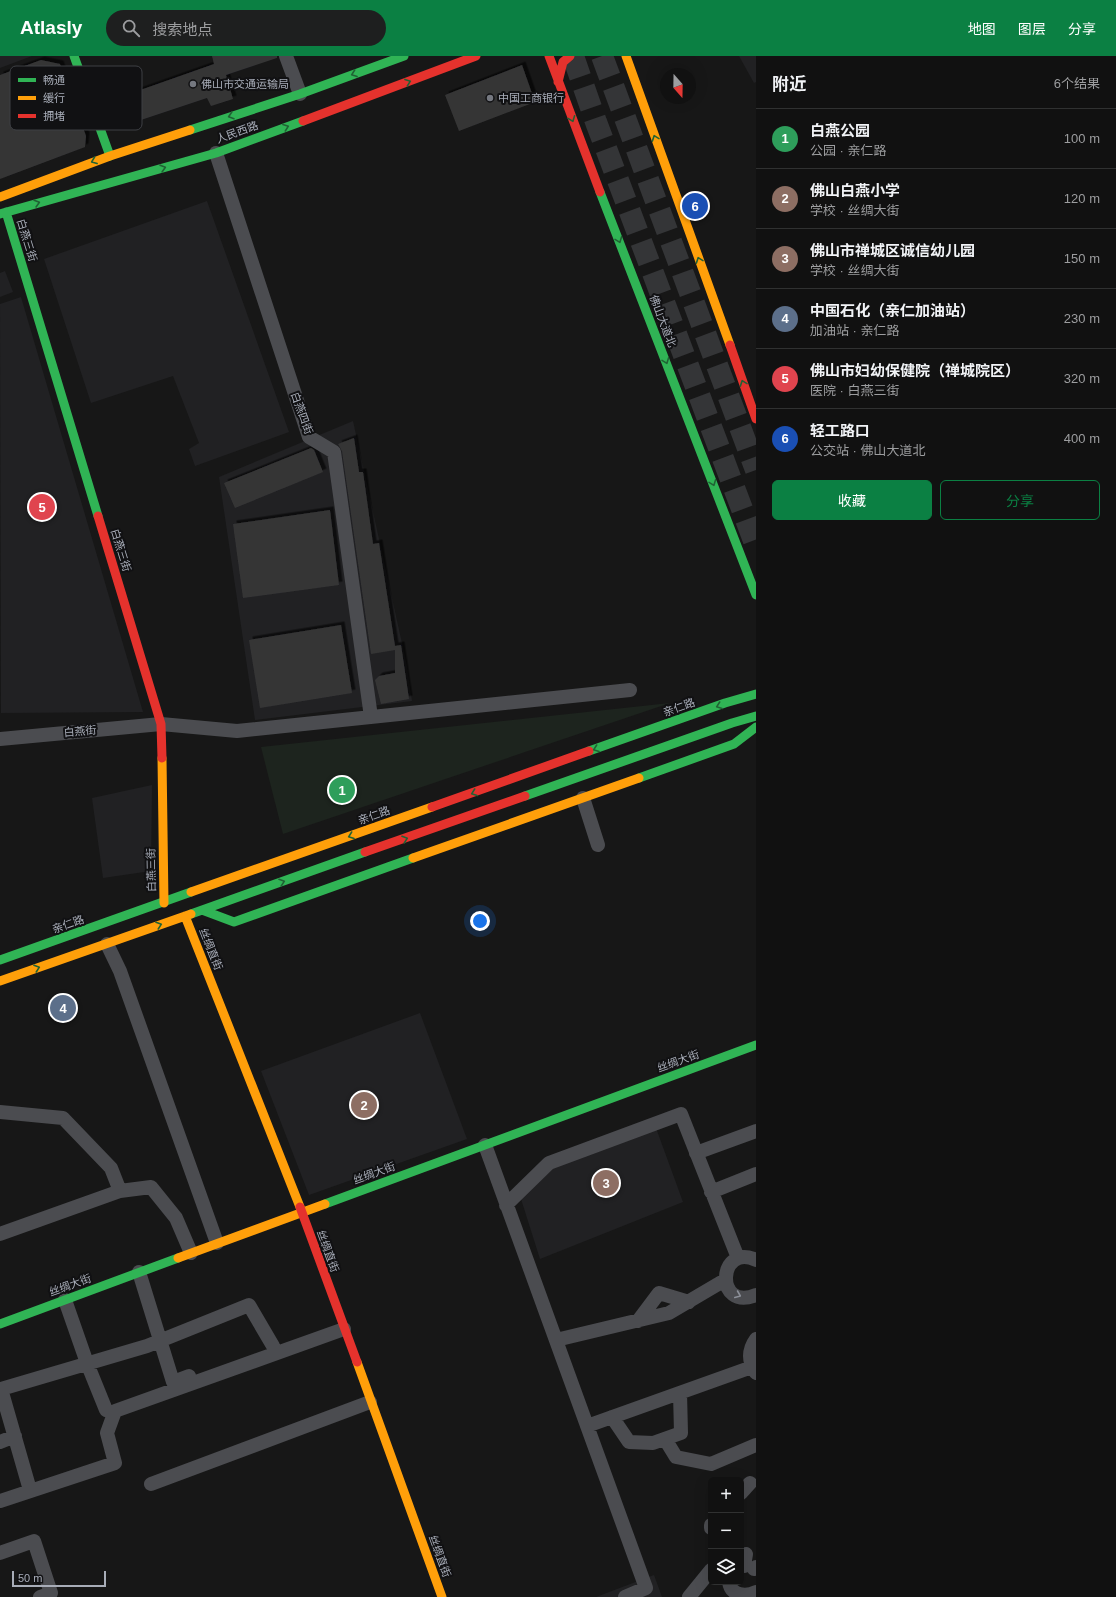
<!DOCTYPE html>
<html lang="zh">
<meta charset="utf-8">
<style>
:root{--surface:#111;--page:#1e1f1f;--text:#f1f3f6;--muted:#9c9d9f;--line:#303131;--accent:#0b8043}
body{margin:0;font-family:Helvetica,"Noto Sans SC",sans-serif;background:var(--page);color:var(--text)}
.controls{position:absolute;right:12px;bottom:12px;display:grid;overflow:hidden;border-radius:6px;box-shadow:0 4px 16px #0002}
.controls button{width:36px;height:36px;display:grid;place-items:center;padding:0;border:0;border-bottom:1px solid var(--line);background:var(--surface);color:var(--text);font:20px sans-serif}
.compass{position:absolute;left:660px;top:12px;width:36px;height:36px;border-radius:50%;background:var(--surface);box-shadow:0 4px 16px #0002;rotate:160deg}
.scale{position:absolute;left:12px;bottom:10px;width:94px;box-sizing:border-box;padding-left:4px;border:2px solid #a8adb8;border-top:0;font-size:11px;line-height:14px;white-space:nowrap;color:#a8adb8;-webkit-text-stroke:3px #111113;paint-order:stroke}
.you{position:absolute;left:480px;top:865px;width:14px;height:14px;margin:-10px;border:3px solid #fff;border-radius:50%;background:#1a73e8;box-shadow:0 0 0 6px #1a73e833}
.badge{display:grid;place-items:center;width:26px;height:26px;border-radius:50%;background:var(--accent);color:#fff;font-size:13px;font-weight:700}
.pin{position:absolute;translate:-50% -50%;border:2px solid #fff;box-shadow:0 1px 4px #0006}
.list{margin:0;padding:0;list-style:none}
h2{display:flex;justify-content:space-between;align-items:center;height:52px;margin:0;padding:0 16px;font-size:17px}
h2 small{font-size:13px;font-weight:400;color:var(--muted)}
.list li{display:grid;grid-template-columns:26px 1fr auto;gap:12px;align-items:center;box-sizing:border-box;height:60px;padding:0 16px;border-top:1px solid var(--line)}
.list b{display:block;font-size:15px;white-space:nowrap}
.list p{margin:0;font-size:13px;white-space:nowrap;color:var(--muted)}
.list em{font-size:13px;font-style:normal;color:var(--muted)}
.actions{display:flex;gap:8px;padding:12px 16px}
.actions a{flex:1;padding:9px 0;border:1px solid var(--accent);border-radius:6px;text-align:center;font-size:14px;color:var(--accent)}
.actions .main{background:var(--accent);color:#fff}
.icon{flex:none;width:22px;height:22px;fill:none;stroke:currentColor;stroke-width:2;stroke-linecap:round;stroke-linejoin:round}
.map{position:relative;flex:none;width:756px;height:1541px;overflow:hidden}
header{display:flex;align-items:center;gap:24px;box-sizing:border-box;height:56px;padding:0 20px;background:var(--accent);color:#fff}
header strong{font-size:19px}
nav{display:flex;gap:22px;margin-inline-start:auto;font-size:14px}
.search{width:280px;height:36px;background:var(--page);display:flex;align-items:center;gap:10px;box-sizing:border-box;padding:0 14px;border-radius:22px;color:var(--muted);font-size:15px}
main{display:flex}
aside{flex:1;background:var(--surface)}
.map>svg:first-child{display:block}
.built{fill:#212123}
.green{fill:#1d241e}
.building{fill:#353536;filter:url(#shadow)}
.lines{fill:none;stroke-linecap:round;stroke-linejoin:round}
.highway-tunnel{stroke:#343537;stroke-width:22;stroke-dasharray:22 11;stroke-linecap:butt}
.street{stroke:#4b4c50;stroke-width:14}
.fast{stroke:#30b455;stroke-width:9}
.slow{stroke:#ff9f0a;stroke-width:9}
.jam{stroke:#e5322d;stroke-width:9}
.oneway{stroke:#206234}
.oneway2{stroke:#8c9099}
.poi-dot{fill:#757880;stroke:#111113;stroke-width:1.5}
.labels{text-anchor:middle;stroke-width:4;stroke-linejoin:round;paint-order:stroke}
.poi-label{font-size:11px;fill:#a8adb8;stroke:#111113;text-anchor:start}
.street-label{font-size:11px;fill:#a8adb8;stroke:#111113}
.key{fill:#111113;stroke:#3e4045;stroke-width:1}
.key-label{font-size:11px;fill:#a8adb8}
</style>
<header>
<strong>Atlasly</strong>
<div class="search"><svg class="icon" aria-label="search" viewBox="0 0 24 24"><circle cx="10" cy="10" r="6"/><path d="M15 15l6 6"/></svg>搜索地点</div>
<nav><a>地图</a><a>图层</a><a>分享</a></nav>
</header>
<main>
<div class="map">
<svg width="756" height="1541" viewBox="0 0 756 1541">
<defs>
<filter id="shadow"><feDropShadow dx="3.5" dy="-3.5" stdDeviation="0" flood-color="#0009"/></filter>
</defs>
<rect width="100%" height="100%" fill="#171717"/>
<path class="built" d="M0,0H32L0,12Z
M739,0H756V26L754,27Z
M207,145L289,376L195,410L189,393L199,387L173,320L91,347L44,203Z
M5,215L13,236L0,241V217Z
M21,241L143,656L1,657L0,248Z
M353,365L407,610L412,645L255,664L219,421Z
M152,729L151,815L103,822L92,742Z
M420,957L467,1083L309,1139L261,1015Z
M656,1072L683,1146L540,1203L521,1143L551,1110Z
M654,1519L662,1541H596Z"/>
<path class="green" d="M670,647L283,778L261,691Z"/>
<path class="building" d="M212,0H277V2L226,19L233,43L211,50L207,42L138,65L129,38L214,8Z
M41,4L60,8L86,80L85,91L0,123V19Z
M522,9L535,46L459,75L445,39Z
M354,382L359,416H363L373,488L379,487L395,590L401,589L409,643L381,648L375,624L379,620L395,617V594L371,598L342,395L338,388Z
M311,392L314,394L323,416L235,452L224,427Z
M330,454L339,529L243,542L233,468Z
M341,569L352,637L260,652L249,584Z"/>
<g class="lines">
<path class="highway-tunnel" d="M573,0L596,66L756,490
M602,0L756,414"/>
<path class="street" d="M286,0L300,38
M216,97L309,381L334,396L371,661
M0,683L161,668L237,675L630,634
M583,742L598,789
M107,888L120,915L217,1187
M0,1056L63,1062L111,1112L120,1135L151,1131L176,1162L191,1197
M485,1089L646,1532L625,1541
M696,1097L756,1075
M711,1136L756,1118
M506,1149L549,1107L681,1058L738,1202
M0,1178L120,1135
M756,1204C718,1186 714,1256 756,1239
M139,1216L173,1326L189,1320
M65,1244L87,1307L106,1354
M638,1265L659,1237L689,1246
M756,1283C748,1294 748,1306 756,1317
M556,1284L669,1257L725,1224
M612,1361L629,1386L653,1387L681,1377L680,1337
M587,1370L752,1311
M665,1383L676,1401L711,1408L756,1389
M0,1386L15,1380
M151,1428L370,1346
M30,1434L1,1333L147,1290L249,1249L273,1290
M741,1437L750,1427
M0,1445L115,1407L107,1377L115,1355L344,1273
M711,1469V1472
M0,1497L34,1485L51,1537L40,1541
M741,1499L746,1498L744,1510
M754,1513L756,1511
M729,1526C731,1540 746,1541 756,1536
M689,1541L711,1514"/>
<path class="fast" d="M74,0L110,100
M190,74L300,38L404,0
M600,136L756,539
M6,156L98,460
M0,158L216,97L303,65
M589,695L725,647L756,638
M639,722L734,688L756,671
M525,740L732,667L756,660
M202,854L234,866L413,802
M191,858L365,796
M0,904L191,836
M325,1148L756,989
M0,1268L178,1202"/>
<path class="slow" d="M626,0L730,289
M0,141L110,100L190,74
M162,702L164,847
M413,802L639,722
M191,836L432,751
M185,860L300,1151
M0,925L191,858
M178,1202L325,1148
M357,1306L442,1541"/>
<path class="jam" d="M549,0L600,136
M558,26L563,6L570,0
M303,65L476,0
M730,289L756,363
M98,460L161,668L162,702
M432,751L589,695
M365,796L525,740
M300,1151L357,1306"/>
</g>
<defs><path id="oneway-chevron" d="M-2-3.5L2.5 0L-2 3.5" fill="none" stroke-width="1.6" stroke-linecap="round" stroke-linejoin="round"/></defs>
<g class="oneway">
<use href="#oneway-chevron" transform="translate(354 18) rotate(160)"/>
<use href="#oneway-chevron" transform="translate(408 26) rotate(-20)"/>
<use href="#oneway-chevron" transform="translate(231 60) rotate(162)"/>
<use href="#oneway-chevron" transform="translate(572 63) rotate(69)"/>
<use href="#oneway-chevron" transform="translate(286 71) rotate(-20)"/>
<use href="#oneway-chevron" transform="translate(655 82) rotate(-110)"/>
<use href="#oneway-chevron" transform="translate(94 105) rotate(159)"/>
<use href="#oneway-chevron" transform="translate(163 112) rotate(-16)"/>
<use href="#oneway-chevron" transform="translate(37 147) rotate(-16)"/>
<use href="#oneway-chevron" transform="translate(619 184) rotate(69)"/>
<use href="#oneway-chevron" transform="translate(699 204) rotate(-110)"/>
<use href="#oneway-chevron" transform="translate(666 305) rotate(69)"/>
<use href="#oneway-chevron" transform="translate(743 327) rotate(-110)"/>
<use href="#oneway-chevron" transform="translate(713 427) rotate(69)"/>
<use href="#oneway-chevron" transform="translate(719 650) rotate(160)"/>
<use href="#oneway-chevron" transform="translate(596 693) rotate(160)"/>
<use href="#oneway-chevron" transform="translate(474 737) rotate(160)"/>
<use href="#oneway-chevron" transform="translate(351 780) rotate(160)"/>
<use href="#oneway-chevron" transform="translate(405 783) rotate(-19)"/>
<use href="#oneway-chevron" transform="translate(282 826) rotate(-19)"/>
<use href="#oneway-chevron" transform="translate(159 869) rotate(-19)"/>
<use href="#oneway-chevron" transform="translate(37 912) rotate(-19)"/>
</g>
<use class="oneway2" href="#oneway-chevron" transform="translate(738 1239) rotate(23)"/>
<g class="poi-dot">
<circle cx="193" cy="28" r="4"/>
<circle cx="490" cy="42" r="4"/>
</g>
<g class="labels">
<g class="poi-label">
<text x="201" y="32">佛山市交通运输局</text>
<text x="498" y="46">中国工商银行</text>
</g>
<g class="street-label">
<text transform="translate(237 76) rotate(-20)" y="4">人民西路</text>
<text transform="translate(27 184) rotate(73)" y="4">白燕三街</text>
<text transform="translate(663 265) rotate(69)" y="4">佛山大道北</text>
<text transform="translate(302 357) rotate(70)" y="4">白燕四街</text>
<text transform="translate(121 494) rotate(73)" y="4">白燕三街</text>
<text transform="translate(679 651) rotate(-20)" y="4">亲仁路</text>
<text transform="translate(80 675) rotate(-5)" y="4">白燕街</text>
<text transform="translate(374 759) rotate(-20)" y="4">亲仁路</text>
<text transform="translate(151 814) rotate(-91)" y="4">白燕三街</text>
<text transform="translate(68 868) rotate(-19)" y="4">亲仁路</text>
<text transform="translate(211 893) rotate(68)" y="4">丝绸直街</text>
<text transform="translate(678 1005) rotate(-20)" y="4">丝绸大街</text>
<text transform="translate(374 1117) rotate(-20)" y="4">丝绸大街</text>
<text transform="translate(328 1195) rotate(70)" y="4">丝绸直街</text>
<text transform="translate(70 1229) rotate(-20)" y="4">丝绸大街</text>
<text transform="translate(440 1500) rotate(70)" y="4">丝绸直街</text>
</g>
</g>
<rect x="10" y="10" width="132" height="64" rx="6" class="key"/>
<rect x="18" y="22" width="18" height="4" fill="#30b455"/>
<rect x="18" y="40" width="18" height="4" fill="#ff9f0a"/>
<rect x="18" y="58" width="18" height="4" fill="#e5322d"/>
<g class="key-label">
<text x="43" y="28">畅通</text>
<text x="43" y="46">缓行</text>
<text x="43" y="64">拥堵</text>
</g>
</svg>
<div class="controls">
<button>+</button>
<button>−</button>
<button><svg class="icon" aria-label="layers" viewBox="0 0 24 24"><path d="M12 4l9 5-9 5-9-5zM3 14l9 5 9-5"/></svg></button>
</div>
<svg class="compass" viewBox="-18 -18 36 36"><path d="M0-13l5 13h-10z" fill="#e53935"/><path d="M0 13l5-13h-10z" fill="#9c9d9f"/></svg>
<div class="scale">50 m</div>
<div class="you"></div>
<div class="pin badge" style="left:342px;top:734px;background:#2e9e5b">1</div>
<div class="pin badge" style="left:364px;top:1049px;background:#8d6e63">2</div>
<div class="pin badge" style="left:606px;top:1127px;background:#8d6e63">3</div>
<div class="pin badge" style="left:63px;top:952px;background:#5c6f8a">4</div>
<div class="pin badge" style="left:42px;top:451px;background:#e0444e">5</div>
<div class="pin badge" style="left:695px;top:150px;background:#1a4fb4">6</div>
</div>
<aside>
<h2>附近<small>6个结果</small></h2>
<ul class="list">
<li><span class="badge" style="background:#2e9e5b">1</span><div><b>白燕公园</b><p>公园 · 亲仁路</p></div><em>100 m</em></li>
<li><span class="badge" style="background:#8d6e63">2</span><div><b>佛山白燕小学</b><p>学校 · 丝绸大街</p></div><em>120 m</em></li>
<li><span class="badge" style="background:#8d6e63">3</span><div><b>佛山市禅城区诚信幼儿园</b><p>学校 · 丝绸大街</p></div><em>150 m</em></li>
<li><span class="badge" style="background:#5c6f8a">4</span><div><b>中国石化（亲仁加油站）</b><p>加油站 · 亲仁路</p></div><em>230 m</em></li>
<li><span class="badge" style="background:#e0444e">5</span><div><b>佛山市妇幼保健院（禅城院区）</b><p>医院 · 白燕三街</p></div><em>320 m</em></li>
<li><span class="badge" style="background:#1a4fb4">6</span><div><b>轻工路口</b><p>公交站 · 佛山大道北</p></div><em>400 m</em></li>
</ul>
<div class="actions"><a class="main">收藏</a><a>分享</a></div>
</aside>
</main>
